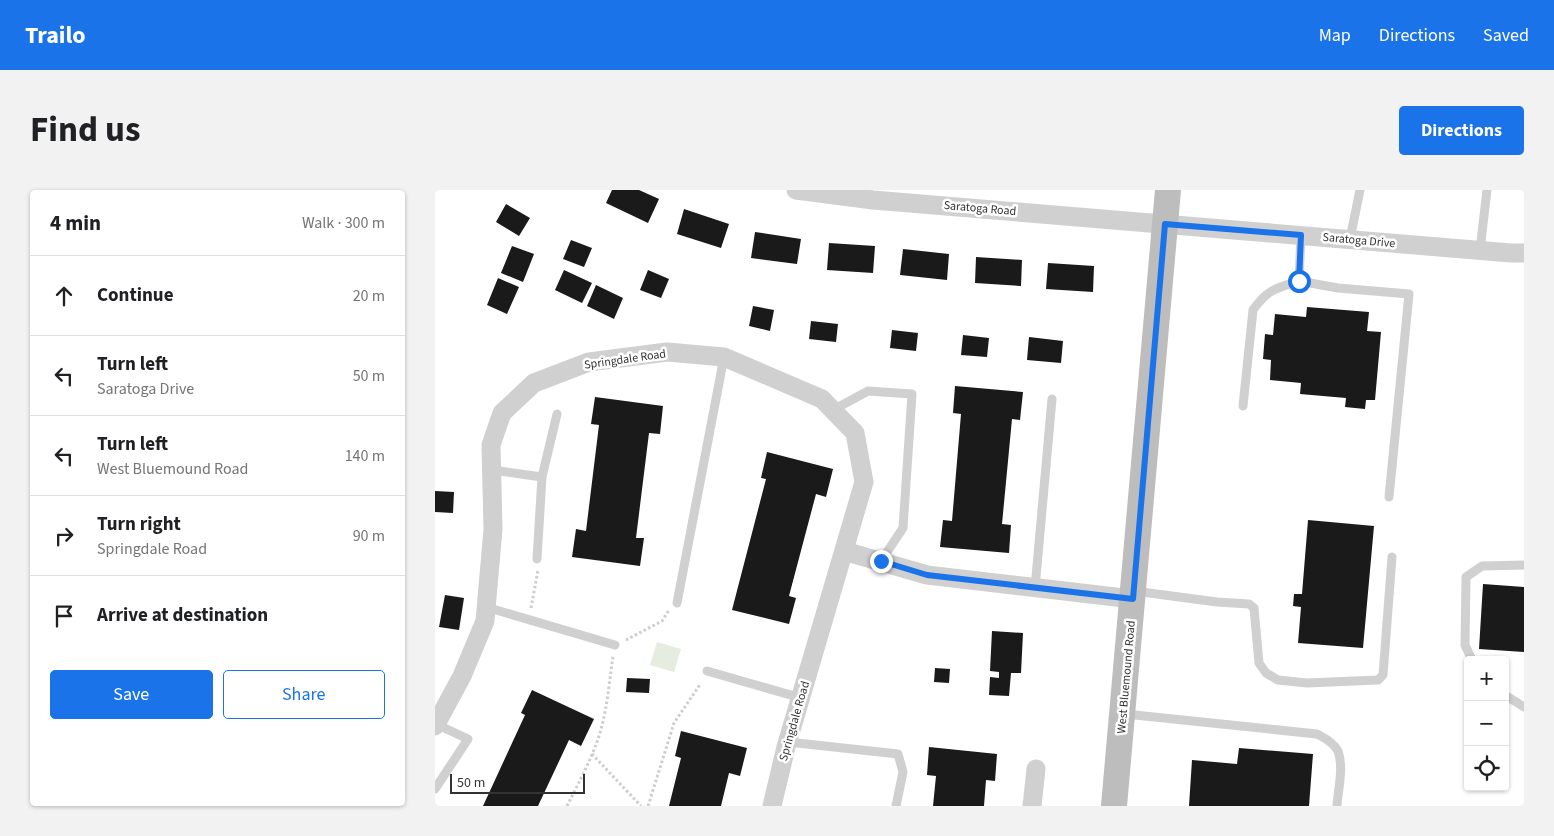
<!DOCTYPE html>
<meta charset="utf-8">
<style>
:root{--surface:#fff;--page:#f2f2f2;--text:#202124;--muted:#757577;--line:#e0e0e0;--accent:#1a73e8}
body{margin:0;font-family:"Source Sans 3",sans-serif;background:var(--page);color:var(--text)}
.controls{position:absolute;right:15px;bottom:15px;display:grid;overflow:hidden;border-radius:5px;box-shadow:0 1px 4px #0004}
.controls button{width:45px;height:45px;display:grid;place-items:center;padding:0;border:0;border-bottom:1px solid var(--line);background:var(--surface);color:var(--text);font:25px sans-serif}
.scale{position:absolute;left:15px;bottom:12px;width:135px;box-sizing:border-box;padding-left:5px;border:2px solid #333;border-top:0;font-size:14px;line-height:18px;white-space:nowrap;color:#333;-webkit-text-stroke:4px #fff;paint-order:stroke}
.stop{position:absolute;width:15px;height:15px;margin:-11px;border:4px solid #1a73e8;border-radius:50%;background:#fff}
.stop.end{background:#1a73e8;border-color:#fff;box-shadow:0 1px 5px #0008}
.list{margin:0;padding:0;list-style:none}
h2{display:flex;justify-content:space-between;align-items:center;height:65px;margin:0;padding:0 20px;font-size:21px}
h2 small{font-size:16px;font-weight:400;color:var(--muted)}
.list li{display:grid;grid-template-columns:32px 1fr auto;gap:15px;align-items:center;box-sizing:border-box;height:80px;padding:0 20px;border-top:1px solid var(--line)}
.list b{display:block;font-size:19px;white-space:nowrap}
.list p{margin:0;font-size:16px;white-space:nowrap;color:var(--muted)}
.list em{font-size:16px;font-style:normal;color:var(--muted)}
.actions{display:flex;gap:10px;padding:15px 20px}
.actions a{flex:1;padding:11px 0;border:1px solid var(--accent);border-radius:5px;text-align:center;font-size:18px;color:var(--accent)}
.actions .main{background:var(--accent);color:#fff}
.icon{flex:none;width:28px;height:28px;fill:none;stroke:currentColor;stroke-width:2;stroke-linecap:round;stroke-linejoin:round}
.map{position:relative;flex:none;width:1089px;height:616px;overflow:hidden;border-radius:5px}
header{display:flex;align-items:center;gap:30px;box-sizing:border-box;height:70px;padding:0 25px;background:var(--accent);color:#fff}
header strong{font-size:24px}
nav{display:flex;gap:28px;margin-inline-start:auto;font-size:18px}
.intro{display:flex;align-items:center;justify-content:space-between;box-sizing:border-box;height:120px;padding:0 30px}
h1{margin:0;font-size:35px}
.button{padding:12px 22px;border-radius:5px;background:var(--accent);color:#fff;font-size:18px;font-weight:700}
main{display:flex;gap:30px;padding:0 30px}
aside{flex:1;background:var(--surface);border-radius:5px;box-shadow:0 1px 4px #0004}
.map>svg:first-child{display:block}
.green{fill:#e6ecdf}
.building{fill:#1a1a1a}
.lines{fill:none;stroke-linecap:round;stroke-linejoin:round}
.path{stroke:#cdcdcd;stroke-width:3;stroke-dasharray:2.5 2.5;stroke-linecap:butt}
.lane{stroke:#d0d0d0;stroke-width:9}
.street{stroke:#d0d0d0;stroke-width:19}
.secondary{stroke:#bdbdbd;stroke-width:26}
.route{stroke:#1a73e8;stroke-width:6}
.labels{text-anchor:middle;stroke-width:5;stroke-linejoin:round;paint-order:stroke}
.street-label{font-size:12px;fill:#333;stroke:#fff}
</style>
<header>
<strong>Trailo</strong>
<nav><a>Map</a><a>Directions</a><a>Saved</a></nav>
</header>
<div class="intro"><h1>Find us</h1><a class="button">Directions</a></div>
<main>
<aside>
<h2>4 min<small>Walk · 300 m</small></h2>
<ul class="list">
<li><svg class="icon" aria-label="ahead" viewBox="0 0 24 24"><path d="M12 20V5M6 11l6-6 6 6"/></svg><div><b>Continue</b></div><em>20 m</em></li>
<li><svg class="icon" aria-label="left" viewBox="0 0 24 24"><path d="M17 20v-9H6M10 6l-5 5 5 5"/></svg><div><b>Turn left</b><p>Saratoga Drive</p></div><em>50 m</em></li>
<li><svg class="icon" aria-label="left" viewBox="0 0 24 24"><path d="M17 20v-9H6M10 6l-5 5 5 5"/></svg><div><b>Turn left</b><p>West Bluemound Road</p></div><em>140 m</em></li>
<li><svg class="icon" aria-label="right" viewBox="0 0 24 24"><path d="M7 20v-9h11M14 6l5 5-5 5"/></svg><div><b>Turn right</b><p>Springdale Road</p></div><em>90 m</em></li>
<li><svg class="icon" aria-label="arrive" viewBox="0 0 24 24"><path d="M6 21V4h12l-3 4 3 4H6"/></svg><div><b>Arrive at destination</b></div></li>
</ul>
<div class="actions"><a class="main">Save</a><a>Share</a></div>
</aside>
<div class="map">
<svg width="1089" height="616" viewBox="0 0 1089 616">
<rect width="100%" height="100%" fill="#fff"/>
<path class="green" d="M222,452L246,459L239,482L215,475Z"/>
<path class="building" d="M177,0H204L224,9L213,33L171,13Z
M71,14L95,28L84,46L61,32Z
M249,19L294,34L286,58L242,44Z
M320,42L366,49L362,74L316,68Z
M136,50L157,58L149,77L128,69Z
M394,53L440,56L438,83L392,80Z
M77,56L99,64L88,92L66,83Z
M468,59L514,64L512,90L465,85Z
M541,67L587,70L586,96L540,93Z
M613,73L659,76L658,102L611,99Z
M129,80L157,93L147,113L120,100Z
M213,80L234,89L226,108L205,100Z
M63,88L84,97L72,124L52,115Z
M161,95L188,108L179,129L152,116Z
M318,116L339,120L335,141L314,136Z
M872,117L934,122L932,141L946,142L940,210H931L930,219L910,217L911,208L865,204L866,193L835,190L836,170L828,169L830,144L838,145L840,124L871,127Z
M376,131L403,134L401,152L374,149Z
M457,140L483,143L481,161L455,158Z
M528,145L554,148L552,167L526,165Z
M594,147L628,151L626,173L592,170Z
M520,196L588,202L585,230L577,229L567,334L576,335L574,363L505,357L508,330L517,331L526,224L518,223Z
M160,207L228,216L225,244L214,243L201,348H209L205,376L137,367L141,339L151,341L164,235L156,234Z
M332,262L398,279L391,307L381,304L354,406L361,408L354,434L297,420L331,289L326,288Z
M0,301L19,302L18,323L0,322Z
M873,330L939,336L928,458L863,453L866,417L858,416L859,404H867Z
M1048,394L1089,397V462L1044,459Z
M10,405L29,408L24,440L4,437Z
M557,441L588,443L586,483H576L574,506L554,505L555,487L564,488V482L555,481Z
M500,478L515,479L514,493L499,492Z
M192,488L215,489L214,503L191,502Z
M97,500L159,529L146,556L134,550L103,616H48L90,525L86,523Z
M246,541L312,558L305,586L294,583L286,616H234L246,568L240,566Z
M494,557L562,564L560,591L551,590L549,616H498L501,586L492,585Z
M804,558L878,564L874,616H754L757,570L802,574Z"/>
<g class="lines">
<path class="path" d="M96,418L103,380
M191,450L227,431L234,420
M157,564L206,616
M132,616C143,594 155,572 163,549C172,523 174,493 178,466
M213,616L239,533L266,493"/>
<path class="lane" d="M915,49L925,0
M1045,60L1052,0
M864,91L903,98L974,104L954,307
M808,216L818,120C832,100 841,98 864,91L866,45
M398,220L433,201L477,204L468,338L446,371
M57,280L107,287L122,224
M102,369L107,287
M600,398L617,209
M699,401L782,412L814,414L819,418L824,473L831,483L843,490L872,493L943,490L948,485L957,367
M242,413L289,167
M51,417L180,455
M1037,470L1030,455L1031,387L1047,376L1089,375
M272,481L366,508
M1070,505L1089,517
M690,524L882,544C890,548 899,553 903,561C909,578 903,599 902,616
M353,552L463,564L468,582L461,616
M0,599L33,549L1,534"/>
<path class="street" d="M361,0L438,10L1076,63H1089
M409,361L492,385L698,409
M0,536L27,486L50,431L58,339L56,255L67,223L99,193L154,172L232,162L289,167L387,209L420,243L429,292L351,557L337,616
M597,616L601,579"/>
<path class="secondary" d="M679,616L733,0"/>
</g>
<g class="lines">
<path class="route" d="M446,371L492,385L698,409L730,34L866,45L864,91"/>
</g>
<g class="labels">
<g class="street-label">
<text transform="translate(545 18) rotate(5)" y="4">Saratoga Road</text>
<text transform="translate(924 50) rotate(5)" y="4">Saratoga Drive</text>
<text transform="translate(190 169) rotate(-8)" y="4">Springdale Road</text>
<text transform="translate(691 487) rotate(-85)" y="4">West Bluemound Road</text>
<text transform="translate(359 531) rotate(-74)" y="4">Springdale Road</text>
</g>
</g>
</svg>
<div class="controls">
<button>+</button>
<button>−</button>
<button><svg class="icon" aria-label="locate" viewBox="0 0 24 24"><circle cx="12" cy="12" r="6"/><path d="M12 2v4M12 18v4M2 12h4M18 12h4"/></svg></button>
</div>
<div class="scale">50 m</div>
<div class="stop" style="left:864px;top:91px"></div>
<div class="stop end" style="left:446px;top:371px"></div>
</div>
</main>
